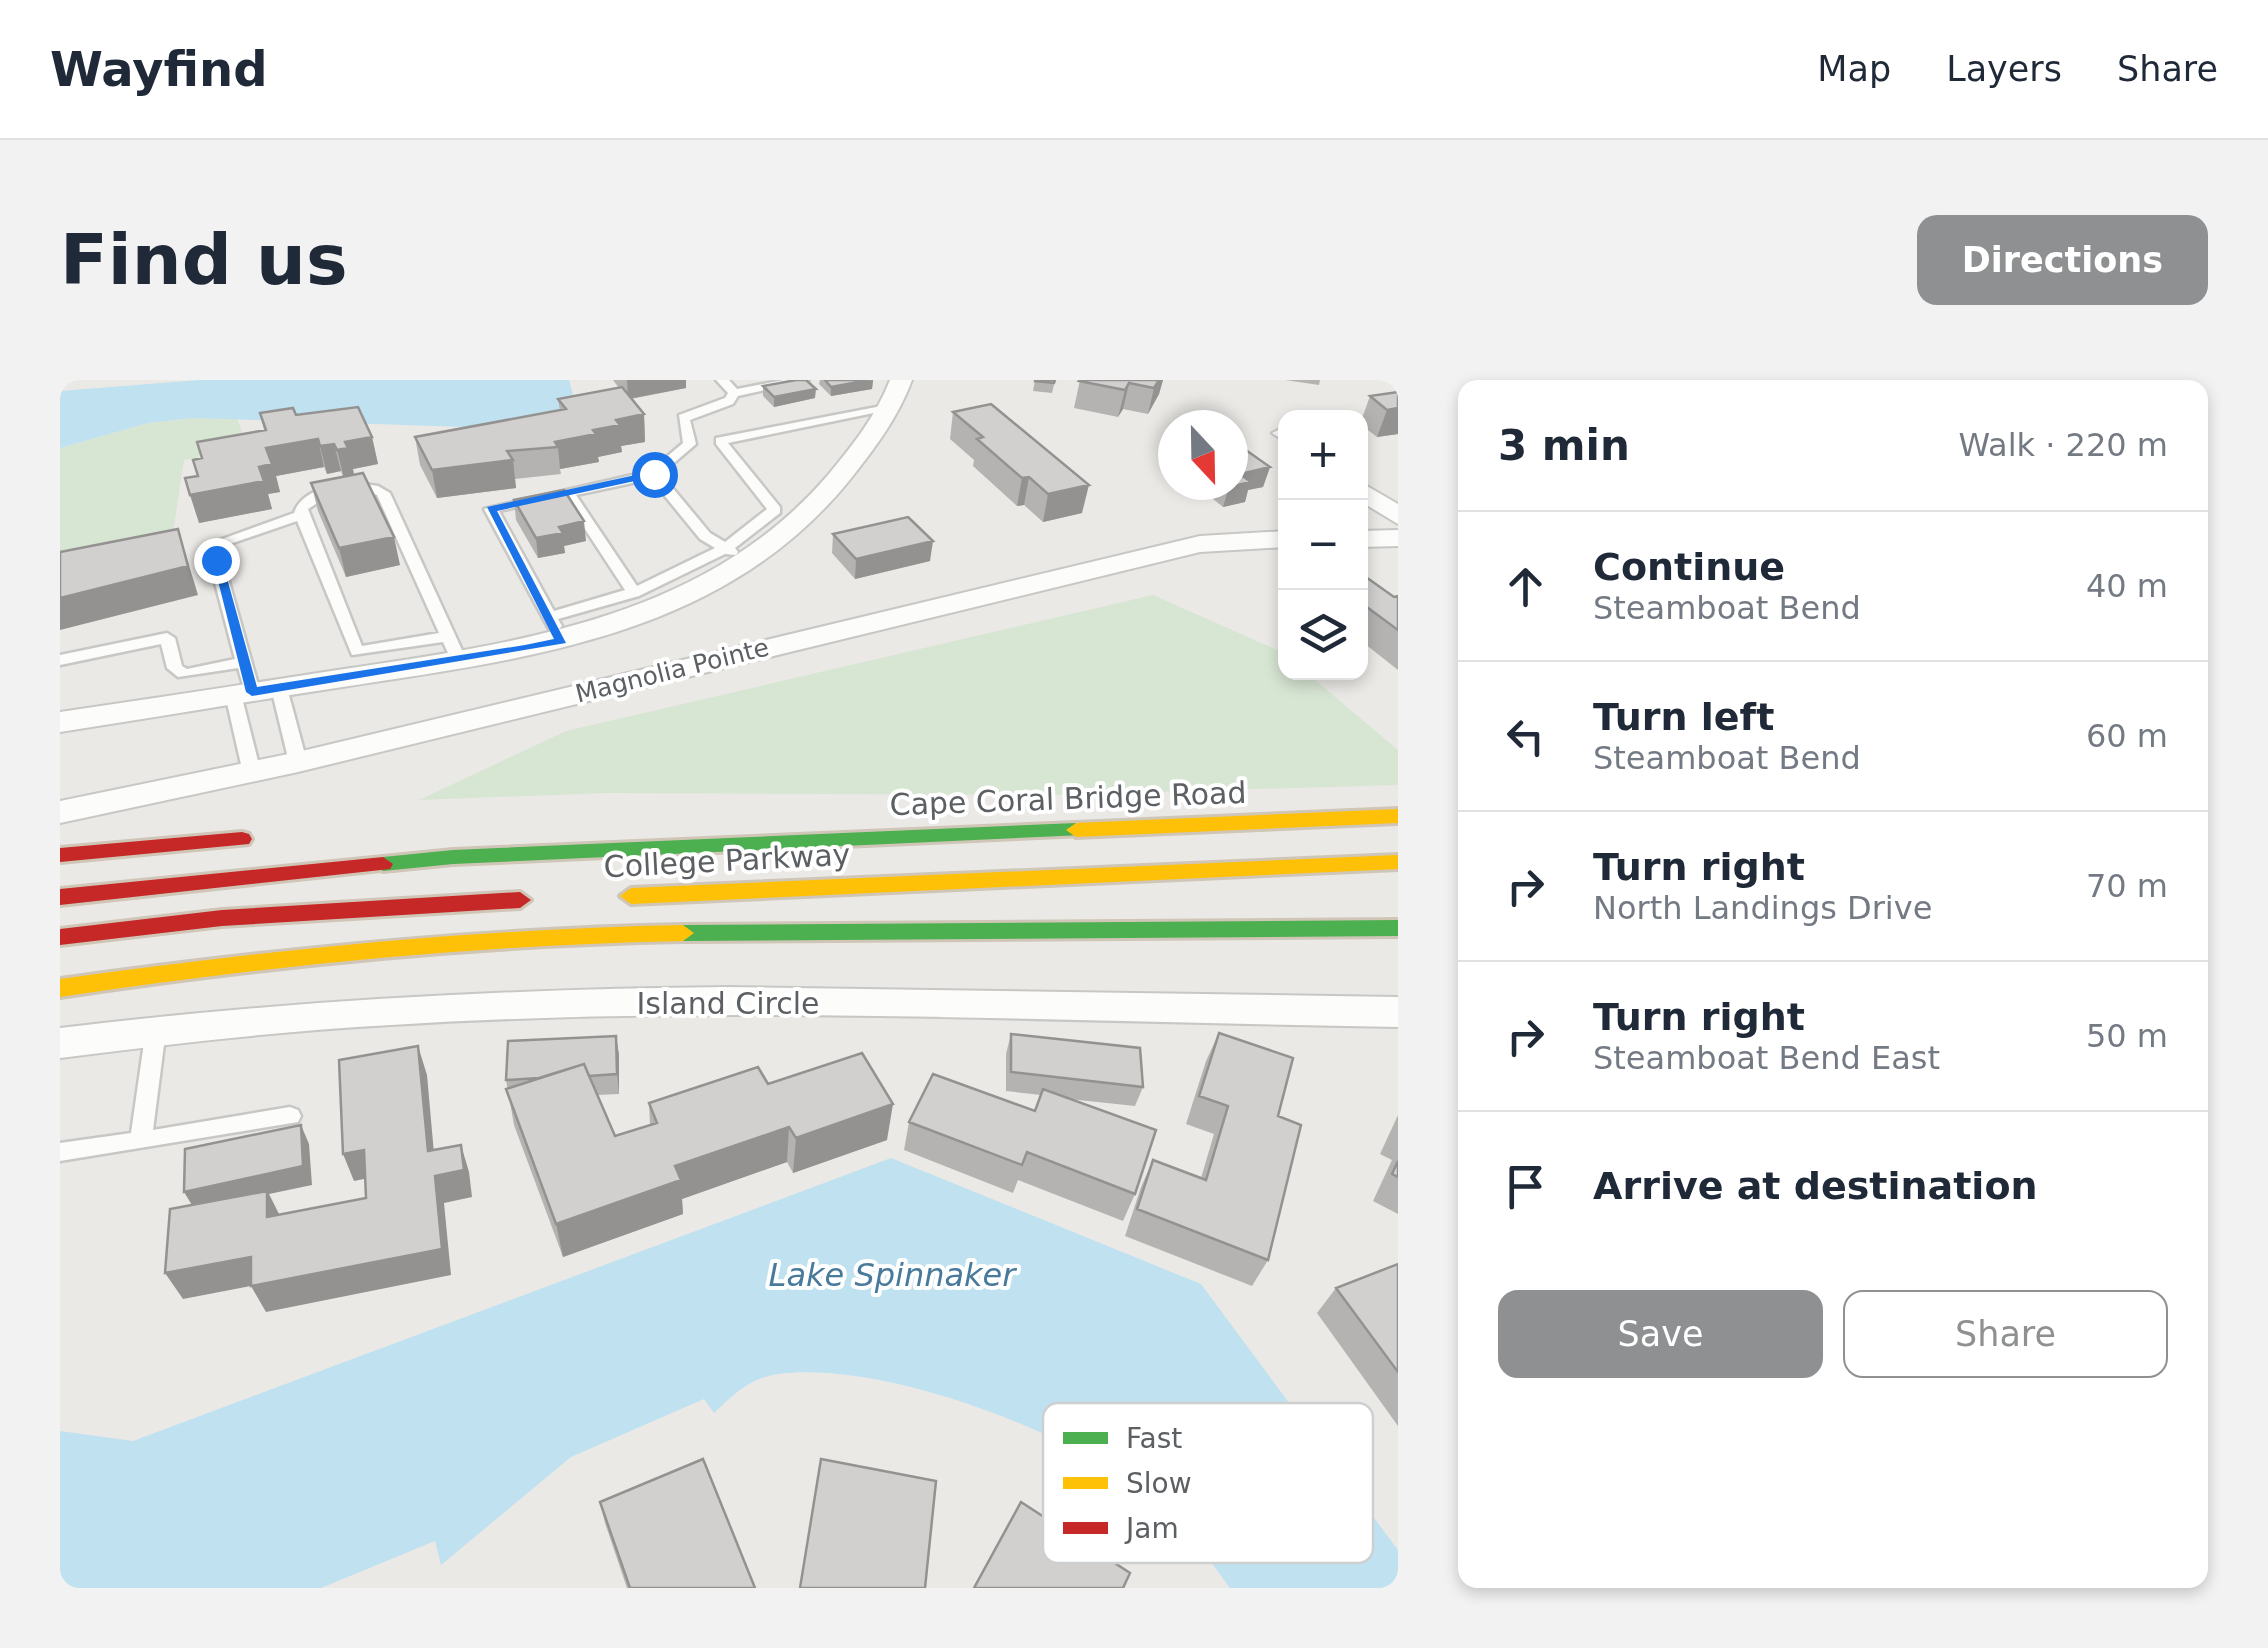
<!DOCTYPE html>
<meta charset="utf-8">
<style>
:root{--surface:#fff;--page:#f2f2f3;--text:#1f2937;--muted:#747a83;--line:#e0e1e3;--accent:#8e9091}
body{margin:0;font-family:"DejaVu Sans",sans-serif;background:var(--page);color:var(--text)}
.controls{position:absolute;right:30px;top:30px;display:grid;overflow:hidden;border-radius:20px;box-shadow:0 5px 15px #0003}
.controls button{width:90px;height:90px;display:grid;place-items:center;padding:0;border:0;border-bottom:2px solid var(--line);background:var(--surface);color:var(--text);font:50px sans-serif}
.compass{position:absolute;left:1098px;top:30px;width:90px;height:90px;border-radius:50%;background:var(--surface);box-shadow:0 5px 15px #0003;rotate:158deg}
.stop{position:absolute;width:30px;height:30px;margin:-22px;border:8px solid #1a73e8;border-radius:50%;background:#fff}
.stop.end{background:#1a73e8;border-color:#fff;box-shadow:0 2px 10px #0008}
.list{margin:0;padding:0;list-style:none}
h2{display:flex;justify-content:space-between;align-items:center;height:130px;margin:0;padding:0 40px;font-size:42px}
h2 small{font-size:32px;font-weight:400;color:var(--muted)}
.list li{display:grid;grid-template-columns:65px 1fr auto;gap:30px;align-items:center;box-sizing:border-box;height:150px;padding:0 40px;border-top:2px solid var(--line)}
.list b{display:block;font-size:38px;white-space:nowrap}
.list p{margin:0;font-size:32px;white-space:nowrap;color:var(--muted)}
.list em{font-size:32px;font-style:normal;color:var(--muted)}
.actions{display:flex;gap:20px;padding:30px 40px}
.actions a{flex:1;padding:22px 0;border:2px solid var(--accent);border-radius:20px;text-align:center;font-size:35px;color:var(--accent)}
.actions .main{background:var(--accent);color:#fff}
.icon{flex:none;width:55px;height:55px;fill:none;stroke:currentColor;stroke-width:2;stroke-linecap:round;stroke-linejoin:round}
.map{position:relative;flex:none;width:1338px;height:1208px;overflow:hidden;border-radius:20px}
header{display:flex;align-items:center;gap:60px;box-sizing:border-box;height:140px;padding:0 50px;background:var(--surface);border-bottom:2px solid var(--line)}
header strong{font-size:48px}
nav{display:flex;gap:55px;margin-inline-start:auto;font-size:35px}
.intro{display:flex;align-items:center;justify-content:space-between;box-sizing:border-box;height:240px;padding:0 60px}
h1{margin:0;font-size:70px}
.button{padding:25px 45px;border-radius:20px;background:var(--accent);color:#fff;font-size:35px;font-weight:700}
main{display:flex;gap:60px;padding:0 60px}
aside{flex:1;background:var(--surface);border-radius:20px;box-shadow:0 5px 15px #0003}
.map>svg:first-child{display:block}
.green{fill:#d7e5d3}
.water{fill:#bfe1f0}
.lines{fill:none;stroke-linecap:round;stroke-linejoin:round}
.lane-casing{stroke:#c7c7c6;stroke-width:5}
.street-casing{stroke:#c7c7c6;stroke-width:4}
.fast-casing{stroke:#d0c6b7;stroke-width:6}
.slow-casing{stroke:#d0c6b7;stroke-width:6}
.jam-casing{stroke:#d0c6b7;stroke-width:6}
.lane{fill:#fcfcfb;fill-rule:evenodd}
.street{fill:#fcfcfb;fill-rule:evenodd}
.fast{fill:#4caf50;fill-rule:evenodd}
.slow{fill:#ffc107;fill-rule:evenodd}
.jam{fill:#c62828;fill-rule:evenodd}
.wall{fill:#b5b3b2}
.shaded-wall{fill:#939291}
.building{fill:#d2d0cf;stroke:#939291;stroke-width:2.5}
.route{fill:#1a73e8}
.labels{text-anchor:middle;stroke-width:8;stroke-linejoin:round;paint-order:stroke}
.far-street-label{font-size:25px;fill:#5c6063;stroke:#fff}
.street-label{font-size:30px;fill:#5c6063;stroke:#fff}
.water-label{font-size:32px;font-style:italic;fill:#487a9c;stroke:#fff}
.key{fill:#fff;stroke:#cecfd0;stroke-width:2.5}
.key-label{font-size:28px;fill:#5c6063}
</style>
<header>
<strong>Wayfind</strong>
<nav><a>Map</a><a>Layers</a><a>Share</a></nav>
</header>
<div class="intro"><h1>Find us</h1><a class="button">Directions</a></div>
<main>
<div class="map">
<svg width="1338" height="1208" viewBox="0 0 1338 1208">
<rect width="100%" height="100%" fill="#ebe9e6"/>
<path class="green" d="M133,38L177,39L188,66L124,80L112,159L0,179V68L88,43Z
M1093,215L1224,273L1226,292L1247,293L1338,370V405L989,415L547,413L359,420L506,351Z"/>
<path class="water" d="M140,0H509L514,18C486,45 441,44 405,47L133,38L88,43L0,68V11Z
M831,778L1141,904L1338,1170V1208H1170C1146,1175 1121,1142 1089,1116C1009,1051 822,980 718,994C690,998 673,1015 654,1033L644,1019L511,1077L381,1185L375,1161L261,1208H0V1051L73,1061Z"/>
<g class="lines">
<g class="lane-casing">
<path id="lane" d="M656,0H669L677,9L724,0H749L678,16L673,24L630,40L636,64L601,94L650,153L665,162L707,129L656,64V58L827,25L833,29L668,63L720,127V133L675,168L678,172L676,175L665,174L579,216L498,239L502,246L499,249H489L424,129L590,91L623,63L619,35L665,18L668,13ZM591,99L640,159L655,168L577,206L516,115ZM504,117L565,210L494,231L439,131Z
M291,102L318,106L330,113L407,281L405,284H393L383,262L292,275L237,141L167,165L163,180L200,312L198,315H186L178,288L118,297L107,288L101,264L0,285V275L107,253L115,258L122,286L127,289L175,279L149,180L154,162L234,133C241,111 271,105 291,102ZM303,110L317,115L379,253L302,266L248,129L273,113Z
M219,303L227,308L247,382L238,387L229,382L211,308Z
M173,309L181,314L201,393L192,399L183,393L165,314Z
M96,641L103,643L106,649L93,750L230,727L238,730L241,736L238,742L0,781V763L71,753L86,649L89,643Z"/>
</g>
<g class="street-casing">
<path id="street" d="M830,0H852C838,38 813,71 788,102C660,258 464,279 276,308C184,322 92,338 0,352V332C90,319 181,305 271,291C450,264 643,241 768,95C792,66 816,36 830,0Z
M1226,46V62L1212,53Z
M1300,102L1338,124V144L1300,121Z
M1338,150V166L1300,167V151Z
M1226,151V167L1140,172L238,392L0,443V421L238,372L1140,156Z
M668,607L1338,617V647C1003,642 666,624 331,645C220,651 110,664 0,678V648C223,621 444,609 668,607Z"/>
</g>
<g class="fast-casing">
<path id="fast" d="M1016,443L1023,445L1026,450L1023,455L393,484L323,491L313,484L323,477L393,470Z
M1338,540V556L623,561L612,553L623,545Z"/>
</g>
<g class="slow-casing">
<path id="slow" d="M1338,429V443L1016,457L1006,450L1016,443Z
M1338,475V489L571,524L560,516L571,508Z
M623,545L634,553L623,561C414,565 207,586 0,617V599C207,570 414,549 623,545Z"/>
</g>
<g class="jam-casing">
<path id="jam" d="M182,452L189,454L192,459L189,464L0,482V468Z
M323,477L333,484L330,489L0,525V509Z
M460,512L471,520L460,528L162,546L0,565V549L162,530Z"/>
</g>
<use href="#lane" class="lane"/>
<use href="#street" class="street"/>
<use href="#fast" class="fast"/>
<use href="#slow" class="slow"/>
<use href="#jam" class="jam"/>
</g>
<path class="wall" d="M553,0H626V8L571,19L584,34L585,62L561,66L562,72L538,77L539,82L500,89L501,94L455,99L456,108L377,118L360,85L355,57L500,31L498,19L559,8Z
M760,0H813L812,9L771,16L759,4Z
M975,0H995L992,13L973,11Z
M1020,0H1103L1099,14L1088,34L1063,29L1058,37L1014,28Z
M1225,0H1260L1259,5Z
M703,6L755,18L714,27L703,16Z
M1310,16L1338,28V54L1317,57L1300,44Z
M893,32L1022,133L983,142L964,125L957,126L913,86L914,80L890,59Z
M200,33L236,35L312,57L318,84L293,89L294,94L340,185L286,197L258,131L251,103L283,97L281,91L267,94L264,87L216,96L220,112L208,114L212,129L139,143L138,96L142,78L204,50Z
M1210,87L1203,107L1188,110L1185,122L1163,127L1143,111L1145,105H1173Z
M454,120L526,161L504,166L505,173L478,178L456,140Z
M773,154L870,181L795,199L772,173Z
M1300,195L1334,217L1338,216V290L1300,260Z
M1159,653L1218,736L1208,880L1192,906L1065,856L1081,807L1093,780L1141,798L1154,754L1126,744L1146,681Z
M951,654L1083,707L1075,726L1009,719L1075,814L1063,841L958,800L953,813L844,770L849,742L975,731L981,715L946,711V674Z
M556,656L559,675V714L538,715L555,756L590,745L589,723L708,704L827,760L733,793L727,782L622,819L623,834L503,877L454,745L446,700Z
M1338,735V834L1313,821L1332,780L1320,774Z
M1338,884V1046L1257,933L1276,908Z
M540,1122L695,1208H567L545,1143Z"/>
<path class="shaded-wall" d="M567,0H626V8L568,19Z
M813,0L812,9L771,16V7Z
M1099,0H1103L1099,14L1088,34L1094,8Z
M1069,3L1063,29L1058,37L1065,10Z
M756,9L755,18L714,27V17Z
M1338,28V54L1317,57L1327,30Z
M584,34L585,62L561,66L562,72L538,77L539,82L500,89L498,67L495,62L533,50L556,40Z
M312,57L318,84L293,89L294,96L284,98L277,70L285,62Z
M258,59L264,87L216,96L220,112L208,114L212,129L139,143L130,115L199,87L206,68Z
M274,64L281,91L267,94L260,66Z
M453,80L456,108L377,118L372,90Z
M1210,87L1203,107L1188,110L1185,122L1163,127L1169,107L1180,94Z
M969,97L964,125L957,126L962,98Z
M1029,105L1022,133L983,142L988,114Z
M524,141L526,161L504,166L505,173L478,178L476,158L499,147Z
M118,149L138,215L0,250V218Z
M334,157L340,185L286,197L279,168Z
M873,161L870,181L795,199L796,179Z
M556,656L559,675V714L557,694Z
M358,666L367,695L376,796L401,765L409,792L412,817L384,823L391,895L206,932L191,906L368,771Z
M833,724L827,760L733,793L736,758Z
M241,745L249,764L252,805L209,814L221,838L135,830L124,812Z
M729,747L727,782L622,819L623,834L503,877L496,844L615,786Z
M304,770L314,797L294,801L283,774Z
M191,877L206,903L123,919L105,893Z"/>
<path class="building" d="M736,0H746L756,9L714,17L703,6Z
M765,0H809L771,7Z
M975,0H995L994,3L975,1Z
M1020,0H1099L1094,8L1069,3L1065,10L1019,1Z
M562,7L584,34L556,40L560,45L533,50L536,54L495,62L498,67L447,71L453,80L372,90L355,57L506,29L498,19Z
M1338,12V28L1327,30L1310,16Z
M931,24L1029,105L988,114L969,97L962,98L917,59L923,57L893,32Z
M298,27L312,57L285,62L288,68L277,70L274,64L260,66L258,59L206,68L212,84L199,87L204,101L130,115L125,98L138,96L133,80L142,78L137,62L206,50L200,33L233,28L236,35Z
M1173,61L1210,87L1180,94L1191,102L1169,107L1166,105H1173Z
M303,93L334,157L279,168L251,103Z
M504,110L524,141L499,147L503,153L476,158L454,120Z
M848,137L873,161L796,179L773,154Z
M118,149L128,186L0,218V172Z
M1300,195H1303L1334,217L1338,216V250L1300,222Z
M1159,653L1233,678L1218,736L1241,745L1208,880L1077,829L1093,780L1146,800L1168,726L1139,716Z
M951,654L1080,668L1083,707L951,692Z
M556,656L557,694L529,696L524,684L479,698L446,700L448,661Z
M358,666L368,771L401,765L404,790L375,796L382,869L191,906V877L105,893L110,829L207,811V837L306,818L304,770L283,774L279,680Z
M802,673L833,724L736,758L729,747L615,786L621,800L496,844L446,709L524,684L555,756L597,743L589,723L698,687L708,704Z
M873,694L975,731L983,709L1096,750L1075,814L967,772L962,785L849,742Z
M241,745L243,786L124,812L125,769Z
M1338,781V797L1332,794Z
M1338,884V992L1276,908Z
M643,1079L695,1208H570L540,1122Z
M761,1079L876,1101L865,1208H740Z
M961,1122L1070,1193L1063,1208H914Z"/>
<path class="route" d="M594,91L598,96L437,131L506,263L192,316L186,312L152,177L162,180L197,307L465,265L494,259L427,127Z"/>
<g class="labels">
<g class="far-street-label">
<text transform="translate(612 290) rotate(-14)" y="9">Magnolia Pointe</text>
</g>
<g class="street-label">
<text transform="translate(1008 419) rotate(-2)" y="10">Cape Coral Bridge Road</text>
<text transform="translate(667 481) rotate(-3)" y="10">College Parkway</text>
<text x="668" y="634">Island Circle</text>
</g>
<g class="water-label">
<text x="832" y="906">Lake Spinnaker</text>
</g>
</g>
<rect x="983" y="1023" width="330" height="160" rx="15" class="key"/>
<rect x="1003" y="1052" width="45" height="12" fill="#4caf50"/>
<rect x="1003" y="1097" width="45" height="12" fill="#ffc107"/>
<rect x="1003" y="1142" width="45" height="12" fill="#c62828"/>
<g class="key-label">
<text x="1066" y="1068">Fast</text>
<text x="1066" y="1113">Slow</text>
<text x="1066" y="1158">Jam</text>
</g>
</svg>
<div class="controls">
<button>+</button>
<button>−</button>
<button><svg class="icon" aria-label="layers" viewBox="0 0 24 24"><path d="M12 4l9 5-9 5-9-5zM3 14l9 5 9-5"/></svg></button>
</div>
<svg class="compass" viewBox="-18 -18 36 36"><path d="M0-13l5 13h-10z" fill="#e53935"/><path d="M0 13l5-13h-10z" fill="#747a83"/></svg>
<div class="stop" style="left:594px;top:94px"></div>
<div class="stop end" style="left:156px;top:180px"></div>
</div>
<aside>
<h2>3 min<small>Walk · 220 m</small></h2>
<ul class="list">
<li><svg class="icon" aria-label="ahead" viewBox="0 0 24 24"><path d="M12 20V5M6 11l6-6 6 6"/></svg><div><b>Continue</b><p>Steamboat Bend</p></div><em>40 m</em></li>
<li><svg class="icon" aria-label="left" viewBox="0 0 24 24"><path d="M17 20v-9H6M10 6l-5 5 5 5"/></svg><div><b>Turn left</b><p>Steamboat Bend</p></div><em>60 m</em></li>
<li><svg class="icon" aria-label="right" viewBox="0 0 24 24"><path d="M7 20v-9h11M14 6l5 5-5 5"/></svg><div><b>Turn right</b><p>North Landings Drive</p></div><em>70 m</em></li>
<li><svg class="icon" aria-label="right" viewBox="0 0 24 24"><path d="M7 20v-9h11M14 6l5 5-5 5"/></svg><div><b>Turn right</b><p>Steamboat Bend East</p></div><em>50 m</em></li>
<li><svg class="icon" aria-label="arrive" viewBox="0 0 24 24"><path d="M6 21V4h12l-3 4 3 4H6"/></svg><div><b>Arrive at destination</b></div></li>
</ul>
<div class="actions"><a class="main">Save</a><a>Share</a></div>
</aside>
</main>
